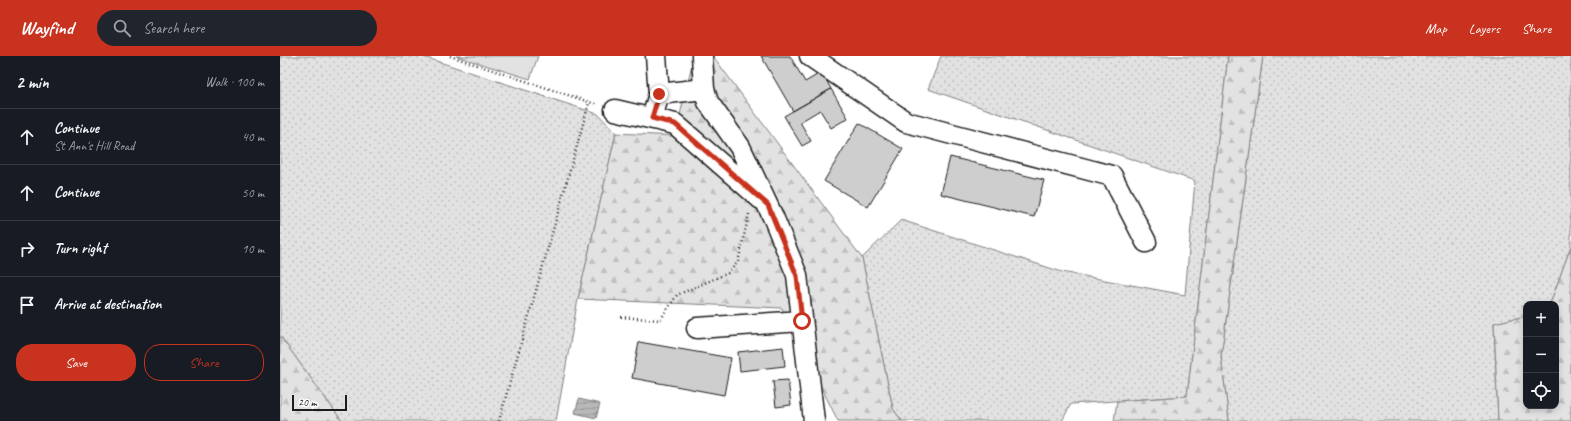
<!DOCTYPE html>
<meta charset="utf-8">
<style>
:root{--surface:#171b24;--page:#20242c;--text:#f1f3f6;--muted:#9ea1a6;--line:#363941;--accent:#c8321e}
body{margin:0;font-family:Caveat,sans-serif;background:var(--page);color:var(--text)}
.controls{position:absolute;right:12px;bottom:12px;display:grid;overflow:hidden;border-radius:8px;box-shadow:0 2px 6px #0003}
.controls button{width:36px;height:36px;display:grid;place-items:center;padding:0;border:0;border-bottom:1px solid var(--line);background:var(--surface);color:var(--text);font:20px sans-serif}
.scale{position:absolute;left:12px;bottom:10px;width:55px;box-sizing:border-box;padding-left:4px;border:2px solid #1c1c1c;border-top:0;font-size:11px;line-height:14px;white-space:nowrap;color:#1c1c1c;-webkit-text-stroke:3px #fff;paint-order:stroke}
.stop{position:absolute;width:12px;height:12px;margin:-9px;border:3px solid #c8321e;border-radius:50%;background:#fff}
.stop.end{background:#c8321e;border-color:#fff;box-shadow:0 1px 4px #0008}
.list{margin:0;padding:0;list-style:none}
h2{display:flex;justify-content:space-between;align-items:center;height:52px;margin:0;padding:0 16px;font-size:17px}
h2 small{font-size:13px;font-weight:400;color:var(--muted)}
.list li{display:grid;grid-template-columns:26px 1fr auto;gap:12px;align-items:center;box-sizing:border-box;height:56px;padding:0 16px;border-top:1px solid var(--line)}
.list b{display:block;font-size:15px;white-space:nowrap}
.list p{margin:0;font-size:13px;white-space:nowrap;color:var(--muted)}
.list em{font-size:13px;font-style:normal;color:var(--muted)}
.actions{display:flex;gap:8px;padding:12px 16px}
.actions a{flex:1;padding:9px 0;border:1px solid var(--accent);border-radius:16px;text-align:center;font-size:14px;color:var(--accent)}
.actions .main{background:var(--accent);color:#fff}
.icon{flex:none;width:22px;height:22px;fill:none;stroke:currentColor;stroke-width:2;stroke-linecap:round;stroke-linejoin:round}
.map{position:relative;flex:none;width:1291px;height:365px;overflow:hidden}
header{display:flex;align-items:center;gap:24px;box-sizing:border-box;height:56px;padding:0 20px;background:var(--accent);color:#fff}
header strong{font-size:19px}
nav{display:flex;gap:22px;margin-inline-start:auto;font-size:14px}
.search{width:280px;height:36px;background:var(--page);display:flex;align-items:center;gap:10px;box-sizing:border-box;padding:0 14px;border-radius:22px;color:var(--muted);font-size:15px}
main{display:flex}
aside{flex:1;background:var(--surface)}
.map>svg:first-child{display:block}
.grass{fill:url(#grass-dots);stroke:#7f7f7f}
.forest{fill:url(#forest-firs);stroke:#7f7f7f}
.garden{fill:#e2e2e2;stroke:#7f7f7f}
.water{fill:url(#water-rules);stroke:#7a7a7a}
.building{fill:#cecece;stroke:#1c1c1c}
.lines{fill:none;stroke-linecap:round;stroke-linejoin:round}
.minor-casing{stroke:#1c1c1c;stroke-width:23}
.path{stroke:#1c1c1c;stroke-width:2.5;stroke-dasharray:1 3;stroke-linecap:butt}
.minor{stroke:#fff;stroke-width:20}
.route{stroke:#c8321e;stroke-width:5}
</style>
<header>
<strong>Wayfind</strong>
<div class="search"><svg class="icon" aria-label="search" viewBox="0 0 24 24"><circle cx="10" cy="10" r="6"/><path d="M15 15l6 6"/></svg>Search here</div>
<nav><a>Map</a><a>Layers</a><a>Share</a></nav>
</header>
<main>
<aside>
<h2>2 min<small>Walk · 100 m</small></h2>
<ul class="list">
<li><svg class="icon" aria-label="ahead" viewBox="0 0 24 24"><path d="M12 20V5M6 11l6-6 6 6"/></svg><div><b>Continue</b><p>St Ann's Hill Road</p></div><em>40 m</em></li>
<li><svg class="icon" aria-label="ahead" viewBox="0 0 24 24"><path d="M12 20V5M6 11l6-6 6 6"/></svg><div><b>Continue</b></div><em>50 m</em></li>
<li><svg class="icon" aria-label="right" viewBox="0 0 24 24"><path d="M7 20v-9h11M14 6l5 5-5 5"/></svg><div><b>Turn right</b></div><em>10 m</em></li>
<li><svg class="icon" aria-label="arrive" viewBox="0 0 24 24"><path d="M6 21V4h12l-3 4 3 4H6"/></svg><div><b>Arrive at destination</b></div></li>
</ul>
<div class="actions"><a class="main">Save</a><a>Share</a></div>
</aside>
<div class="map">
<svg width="1291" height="365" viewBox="0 0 1291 365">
<defs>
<pattern id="grass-dots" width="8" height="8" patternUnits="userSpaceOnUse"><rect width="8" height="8" fill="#e2e2e2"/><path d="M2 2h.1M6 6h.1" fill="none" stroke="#c1c1c1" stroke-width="1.8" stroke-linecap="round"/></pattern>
<pattern id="forest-firs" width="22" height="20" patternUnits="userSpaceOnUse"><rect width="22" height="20" fill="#e2e2e2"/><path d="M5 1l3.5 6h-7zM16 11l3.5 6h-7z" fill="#c1c1c1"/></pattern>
<pattern id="water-rules" width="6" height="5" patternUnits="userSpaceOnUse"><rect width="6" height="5" fill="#b8b8b8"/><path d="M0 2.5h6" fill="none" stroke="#9e9e9e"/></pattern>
</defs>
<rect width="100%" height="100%" fill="#fff"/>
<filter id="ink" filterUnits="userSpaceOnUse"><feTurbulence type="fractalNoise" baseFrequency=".025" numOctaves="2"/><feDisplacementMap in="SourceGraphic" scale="8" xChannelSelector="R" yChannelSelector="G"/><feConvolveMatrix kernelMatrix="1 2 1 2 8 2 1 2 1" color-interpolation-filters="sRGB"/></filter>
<g filter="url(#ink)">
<path class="grass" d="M0,0H141L318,58L336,77L298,243L276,365H62L0,280Z
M661,0H948L907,340L791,348L782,365H622L613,353L582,202L621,164L782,216L905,239L915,125L648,33Z
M983,0H1291V190L1270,248H1246V260L1214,267L1218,365H949L941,300Z"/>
<path class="forest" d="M414,0H433L582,202L613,353L622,365H558L502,252L298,243L336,77L395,80Z
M948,0H983L941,300L949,365H834L837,345L907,340Z
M1291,190V365H1218L1214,267L1246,260V350H1276V248H1270Z
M0,280L62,365H0Z"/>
<path class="garden" d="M176,0H258L250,23Z"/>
<path class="water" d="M299,343L320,348L316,362L295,357Z"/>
<path class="building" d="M481,0H510L525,26L542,16L551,33L513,55Z
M551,33L568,62L551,72L540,54L520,66L531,85L522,90L504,60Z
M579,67L623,93L588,151L544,125Z
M670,101L764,124L754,161L661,138Z
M359,286L451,302L444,339L352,322Z
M503,291L505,310L460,315L458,296Z
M508,324L511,349L496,351L493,325Z"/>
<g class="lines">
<g class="minor-casing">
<path id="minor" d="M422,0L424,33L428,46L460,91L494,163L517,219L534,365
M530,0L626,66L832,120L866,186
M379,38L424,33
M335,54L395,68L481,143
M372,62L379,38L376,0
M417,272L522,265"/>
</g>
<path class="path" d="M170,0L318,49
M341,261L380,264L397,239L448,217L458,206L469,158
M219,365L309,47"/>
<use href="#minor" class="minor"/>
</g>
</g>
<g class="lines" filter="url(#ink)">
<path class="route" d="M379,38L372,62L395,68L488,149L517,220L522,265"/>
</g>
</svg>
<div class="controls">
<button>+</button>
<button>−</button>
<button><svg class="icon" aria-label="locate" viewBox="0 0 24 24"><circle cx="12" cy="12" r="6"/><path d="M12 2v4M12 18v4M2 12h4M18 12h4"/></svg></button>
</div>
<div class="scale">20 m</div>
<div class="stop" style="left:522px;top:265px"></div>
<div class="stop end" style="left:379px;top:38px"></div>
</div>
</main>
